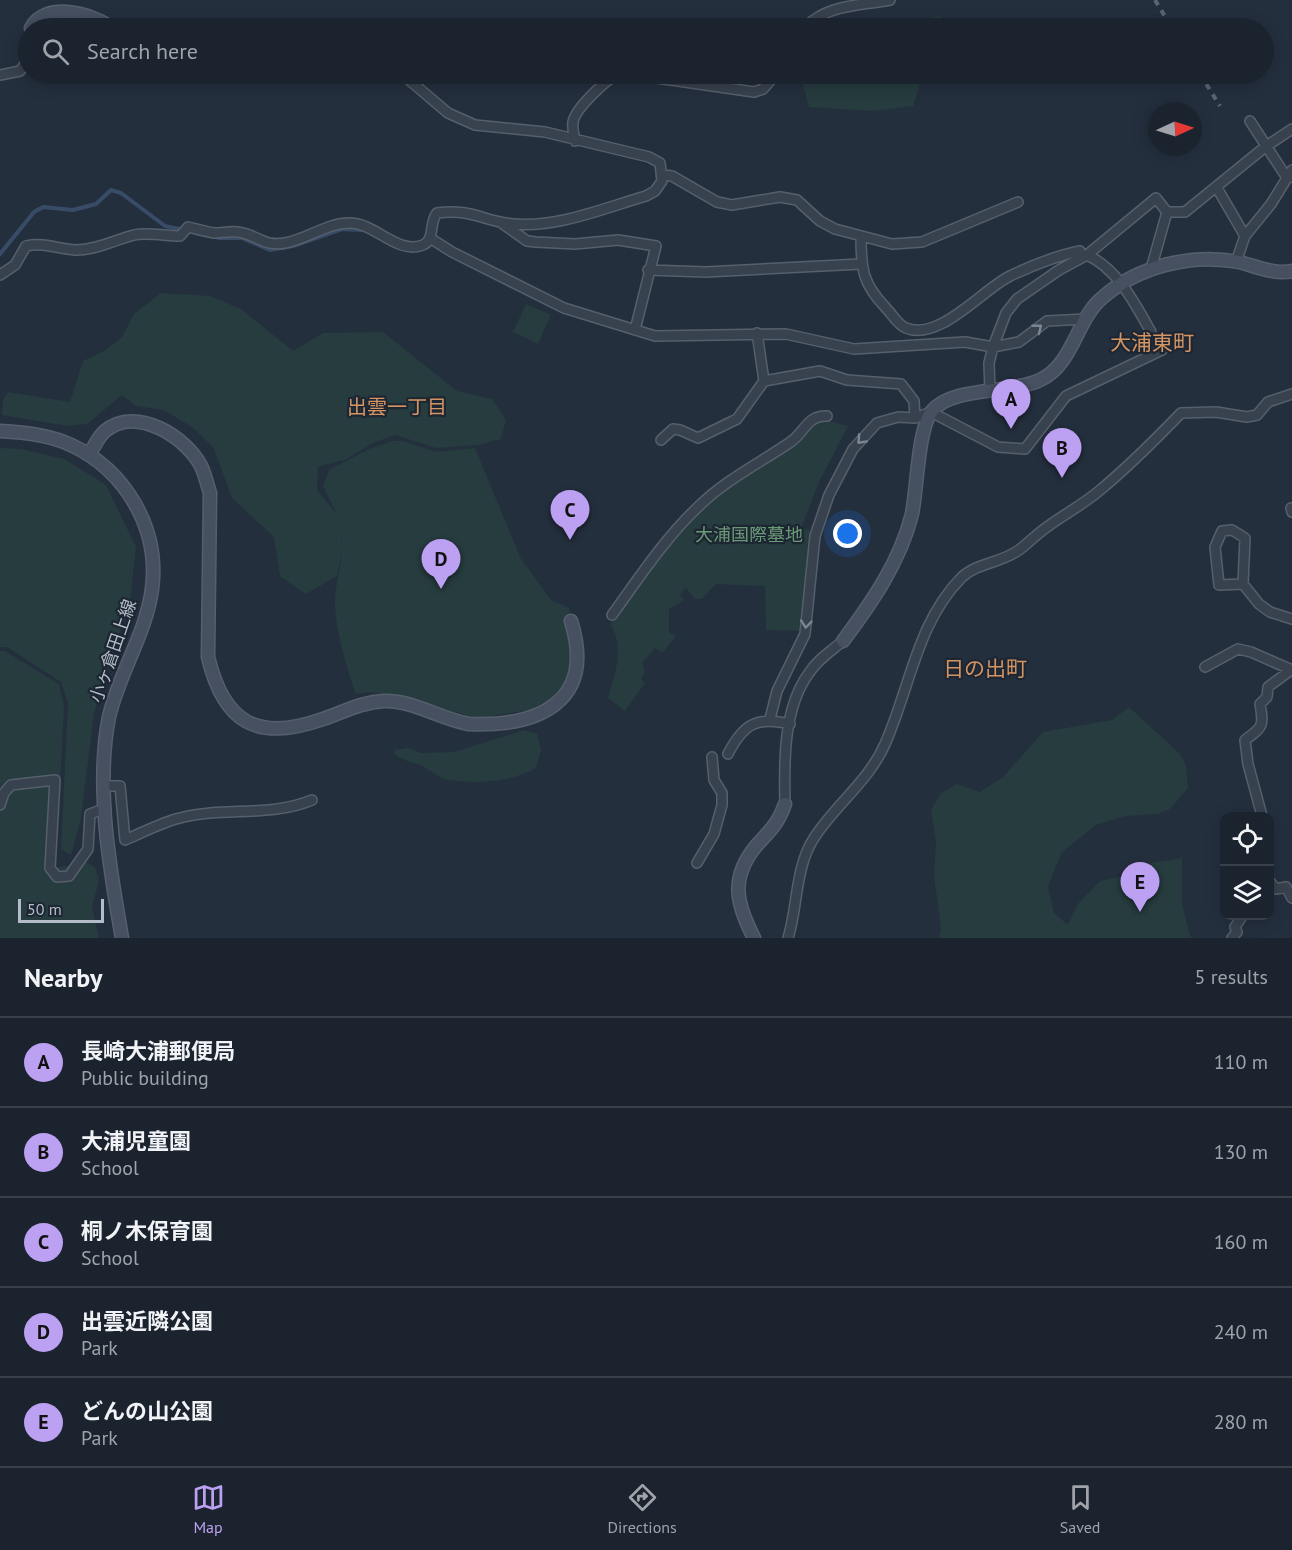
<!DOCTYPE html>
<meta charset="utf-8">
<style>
:root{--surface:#1b232e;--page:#282f3a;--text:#f1f3f6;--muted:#a0a4aa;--line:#39404a;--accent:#bca0f2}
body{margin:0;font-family:"PT Sans","Noto Sans JP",sans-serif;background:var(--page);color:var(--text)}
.controls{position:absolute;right:18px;bottom:18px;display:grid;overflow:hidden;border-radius:12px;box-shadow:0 3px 15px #0003}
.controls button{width:54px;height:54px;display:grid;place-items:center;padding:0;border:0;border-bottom:2px solid var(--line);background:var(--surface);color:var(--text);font:30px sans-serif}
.compass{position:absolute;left:1148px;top:102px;width:54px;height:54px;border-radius:50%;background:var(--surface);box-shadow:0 3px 15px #0003;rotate:86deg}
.scale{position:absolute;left:18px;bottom:15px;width:86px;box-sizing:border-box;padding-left:6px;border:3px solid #b4bcc9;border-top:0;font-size:16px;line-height:21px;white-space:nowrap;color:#b4bcc9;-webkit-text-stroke:4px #1d2633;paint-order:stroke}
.you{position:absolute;left:848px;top:534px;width:21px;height:21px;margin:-15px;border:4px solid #fff;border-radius:50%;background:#1a73e8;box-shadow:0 0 0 9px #1a73e833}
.badge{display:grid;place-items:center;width:39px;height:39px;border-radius:50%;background:var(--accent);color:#111;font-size:20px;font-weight:700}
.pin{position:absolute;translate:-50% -50px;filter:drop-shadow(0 2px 3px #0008)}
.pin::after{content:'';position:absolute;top:32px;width:21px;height:18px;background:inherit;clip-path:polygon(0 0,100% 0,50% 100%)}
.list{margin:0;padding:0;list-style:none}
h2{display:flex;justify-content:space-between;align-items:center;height:78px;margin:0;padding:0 24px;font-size:26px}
h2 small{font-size:20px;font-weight:400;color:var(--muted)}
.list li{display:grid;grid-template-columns:39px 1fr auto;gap:18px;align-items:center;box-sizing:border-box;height:90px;padding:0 24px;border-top:2px solid var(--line)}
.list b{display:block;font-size:22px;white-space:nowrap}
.list p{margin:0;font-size:20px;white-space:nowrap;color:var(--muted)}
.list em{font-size:20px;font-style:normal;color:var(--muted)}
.icon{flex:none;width:33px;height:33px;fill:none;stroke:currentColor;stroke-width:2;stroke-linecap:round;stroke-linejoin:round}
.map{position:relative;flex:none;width:1292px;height:938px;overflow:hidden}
.search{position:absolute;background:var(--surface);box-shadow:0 3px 15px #0003;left:18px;right:18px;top:18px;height:66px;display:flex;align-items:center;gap:15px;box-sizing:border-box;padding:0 21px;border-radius:33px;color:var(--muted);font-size:22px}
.sheet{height:528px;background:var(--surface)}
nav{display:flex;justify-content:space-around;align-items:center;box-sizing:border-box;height:84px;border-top:2px solid var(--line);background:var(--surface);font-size:16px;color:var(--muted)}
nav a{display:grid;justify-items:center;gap:3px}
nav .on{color:var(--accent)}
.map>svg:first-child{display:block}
.green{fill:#263c3f}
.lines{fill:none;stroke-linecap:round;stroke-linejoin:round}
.stream{stroke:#394c67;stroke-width:4}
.street-casing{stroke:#565f6c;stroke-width:12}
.secondary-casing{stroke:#565f6c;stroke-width:15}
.street{stroke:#38414e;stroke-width:9}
.secondary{stroke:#465061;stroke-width:12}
.rail{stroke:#5a6575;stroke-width:4;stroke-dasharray:6 6;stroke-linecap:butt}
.oneway{stroke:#7c8592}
.labels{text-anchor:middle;stroke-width:4.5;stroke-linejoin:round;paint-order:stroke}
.park-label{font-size:18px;fill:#6b9a76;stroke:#1d2633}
.street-label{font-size:18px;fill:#b4bcc9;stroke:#1d2633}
.neighbourhood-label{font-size:20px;fill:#d59563;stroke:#1d2633}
.quarter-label{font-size:21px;fill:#d59563;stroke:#1d2633}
</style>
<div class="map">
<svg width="1292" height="938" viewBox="0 0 1292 938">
<rect width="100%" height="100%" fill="#242f3e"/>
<path class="green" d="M941,16L944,28H869Z
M805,74H923L913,106L873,111L809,107L801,77Z
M161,293L210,296L241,309L293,351L323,333L383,332L457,391L492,399L506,420L501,439L478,445L436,448L395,435L373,443L347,459L318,467L317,490L337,514L323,486L329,470L369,449L392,441H403L436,452L475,448L521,559L551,600L569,608L573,663L561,694L529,710L477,718L397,696L368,692L356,694C346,666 336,634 335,603C335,579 345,559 341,533L342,550L337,576L306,594L280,576L274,537L232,498L213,447L192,427L164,410L136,406L122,395L87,424L68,426L2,415L3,400L8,392L70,402L83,361L106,350L122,337L134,314Z
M526,304L551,315L538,344L513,332Z
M821,419L848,426L819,482L801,528L813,531L802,631L766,630L765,586L716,584L702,599H695L686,588L680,594L684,600L669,609V633L676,636L662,653L655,648L642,663L645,671L641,679L645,683L625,711L608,698C615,675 625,645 610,624L652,565L698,509L812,422Z
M0,448L21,449L64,459L106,485L136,547L129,610L116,640L94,713L81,818L71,855L61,849L68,703L61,682L7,647H0Z
M0,651H5L59,684L64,705L56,868L86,862L95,867L99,881L92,907L99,938H0Z
M1129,707L1180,754L1186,766L1188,788L1170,809L1158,814L1125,816L1096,825L1062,852L1048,886L1054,913L1068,925L1078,904L1100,881L1124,876L1145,864L1182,858V903L1190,936L1193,938H939L941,928L934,876L936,842L931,810L941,793L957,784L980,792L1003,777L1043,732L1112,720Z
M524,730L537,734L541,750L536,768C512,782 476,784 449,780C437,778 430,769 420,765C410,762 403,760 394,754L395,750L408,748L421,753L454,752Z"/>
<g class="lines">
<path class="stream" d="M0,254L34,212L43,207L73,210L96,204L111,190L121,193L165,226L220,238H242L270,250L293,246L342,229L362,230"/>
<g class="street-casing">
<path id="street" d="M805,28C826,4 860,6 890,0
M629,74L754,92L763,89L776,74
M0,75L20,71L25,64L28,52
M1250,121L1287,178L1292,177
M575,141C574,135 572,128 573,122C575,109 607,78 619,74
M663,175L672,176L717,202L732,205L780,197L797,200L820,221L835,229L892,244L922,242L1018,202
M1217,188L1245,236
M503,224L527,241L536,242L575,244L618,240L656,246L635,330
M861,237C861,270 863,284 886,308C892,314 898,325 906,328C939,342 983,289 1010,276C1033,265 1055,256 1080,251
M430,238L452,252L564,308L655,336L786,334L854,349L965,342L993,347L989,363L990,391
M1087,255C1118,269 1135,304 1151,332
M1236,262L1245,236L1271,204L1292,170
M1151,269L1167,212H1185L1265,147L1292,129
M648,270L706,272L861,264
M0,275L15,265L26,246C44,242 58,249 76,250C96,250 115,240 134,235C147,232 166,236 180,236L188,227C197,229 206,232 215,233C222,233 230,231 238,232C256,234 263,247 285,243C308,239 328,222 351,223C376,224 398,255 423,245C435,240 429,222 437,213C472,208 484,222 514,224C558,228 604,208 646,196L655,191L662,181L660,163L649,157L545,132L475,125L448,113L402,74
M1086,319L1047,321L1019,342L993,347L1006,313L1017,299L1059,270L1087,255L1156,198L1167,212
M764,381L820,371L847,380L901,384L914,401L915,418
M661,440L673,429L680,430L698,438L737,419L764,381L757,333
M1291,508L1292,512
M1232,530L1245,538L1243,584L1219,585L1215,547L1222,531Z
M1243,584L1259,604L1270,612L1292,619
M612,615C639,578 665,538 698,507C725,480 760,463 792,441C805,431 808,415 827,416
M1205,667L1238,649L1251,652L1292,670
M770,719L777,691L805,634L815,536L829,495L853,449L877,423L898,417L915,418L931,412L998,447L1025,449L1066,396L1162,350
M728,754C743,724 757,716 790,724
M105,786H120L125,840C141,833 159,824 176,819C220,806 269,818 312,800
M785,804C784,763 783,708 809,673C817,660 831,651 843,641
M0,805L4,793L11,785L55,780L50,868L57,877L69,876L88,849L90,814L106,808
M1262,816L1248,764L1245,740C1263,727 1264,726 1260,704L1267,697L1268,687L1291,670
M697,863L714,834L722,805V793L714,780L712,757
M1270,882L1276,889L1286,887L1292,898
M788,938C798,906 795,867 814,838C835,805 869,781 885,744C910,688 917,622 962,577C977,563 1001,563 1019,550C1027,544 1035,536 1043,530C1061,516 1081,506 1099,491C1128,467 1155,440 1181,413L1216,412L1247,417L1257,415L1268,402L1292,394
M1232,938L1237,932L1235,927L1243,915"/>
</g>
<g class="secondary-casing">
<path id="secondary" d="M31,28C45,0 93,14 112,28
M165,74L180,76L202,74
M0,431C23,432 50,435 71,445C125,470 160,528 152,589C146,634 119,673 109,717C95,786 110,870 122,938
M89,455C94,447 98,437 105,431C136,405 186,437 201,466C205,474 207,484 210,493L208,657C224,724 258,742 323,719C344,712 361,702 384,701C412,700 441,719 469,724C540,727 596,701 571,621
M843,641C872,602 900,562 912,514C917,490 918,428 932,411C953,386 1011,394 1040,380C1073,365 1076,320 1102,298C1138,266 1192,253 1239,262C1255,266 1275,275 1292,271
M754,938C737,905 729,879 756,846C770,830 777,826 785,804"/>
</g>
<use href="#street" class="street"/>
<use href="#secondary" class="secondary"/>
<path class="rail" d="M1155,0L1172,28
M1200,74L1220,106"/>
</g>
<defs><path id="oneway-chevron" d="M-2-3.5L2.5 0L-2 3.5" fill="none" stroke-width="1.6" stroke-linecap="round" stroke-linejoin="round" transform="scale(1.5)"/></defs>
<g class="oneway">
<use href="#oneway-chevron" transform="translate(1038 328) rotate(-38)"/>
<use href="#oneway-chevron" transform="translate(861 440) rotate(133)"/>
<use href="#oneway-chevron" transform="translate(806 624) rotate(96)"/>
</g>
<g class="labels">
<g class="park-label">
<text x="749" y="541">大浦国際墓地</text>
</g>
<g class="street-label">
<text transform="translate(113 651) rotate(-71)" y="6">小ヶ倉田上線</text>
</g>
<g class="neighbourhood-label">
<text x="397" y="414">出雲一丁目</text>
</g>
<g class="quarter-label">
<text x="1152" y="350">大浦東町</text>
<text x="985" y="676">日の出町</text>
</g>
</g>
</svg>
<div class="controls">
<button><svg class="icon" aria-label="locate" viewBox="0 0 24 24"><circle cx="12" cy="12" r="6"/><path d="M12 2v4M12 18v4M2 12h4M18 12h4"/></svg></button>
<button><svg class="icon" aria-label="layers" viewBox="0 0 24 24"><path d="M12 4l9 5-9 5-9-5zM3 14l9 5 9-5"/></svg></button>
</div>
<svg class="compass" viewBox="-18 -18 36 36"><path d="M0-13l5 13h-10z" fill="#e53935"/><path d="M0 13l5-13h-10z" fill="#a0a4aa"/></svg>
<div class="scale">50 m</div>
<div class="you"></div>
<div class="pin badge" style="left:1011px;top:429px">A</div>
<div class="pin badge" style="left:1062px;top:478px">B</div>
<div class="pin badge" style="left:570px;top:540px">C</div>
<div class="pin badge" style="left:441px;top:589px">D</div>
<div class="pin badge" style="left:1140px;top:912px">E</div>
<div class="search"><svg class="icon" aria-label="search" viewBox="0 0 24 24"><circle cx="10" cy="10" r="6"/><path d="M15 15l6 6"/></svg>Search here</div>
</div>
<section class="sheet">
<h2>Nearby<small>5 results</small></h2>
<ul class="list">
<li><span class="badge">A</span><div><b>長崎大浦郵便局</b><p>Public building</p></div><em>110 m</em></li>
<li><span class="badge">B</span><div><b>大浦児童園</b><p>School</p></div><em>130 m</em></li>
<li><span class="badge">C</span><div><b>桐ノ木保育園</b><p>School</p></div><em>160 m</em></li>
<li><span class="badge">D</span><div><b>出雲近隣公園</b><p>Park</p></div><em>240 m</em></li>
<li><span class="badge">E</span><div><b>どんの山公園</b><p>Park</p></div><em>280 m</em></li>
</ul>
</section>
<nav>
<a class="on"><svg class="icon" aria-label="map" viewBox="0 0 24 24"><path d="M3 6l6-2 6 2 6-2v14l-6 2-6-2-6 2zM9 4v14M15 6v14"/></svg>Map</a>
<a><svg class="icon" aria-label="directions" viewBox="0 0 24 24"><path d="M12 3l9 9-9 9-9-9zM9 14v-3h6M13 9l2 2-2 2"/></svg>Directions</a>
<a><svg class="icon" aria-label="saved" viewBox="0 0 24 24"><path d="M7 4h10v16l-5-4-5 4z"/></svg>Saved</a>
</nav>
